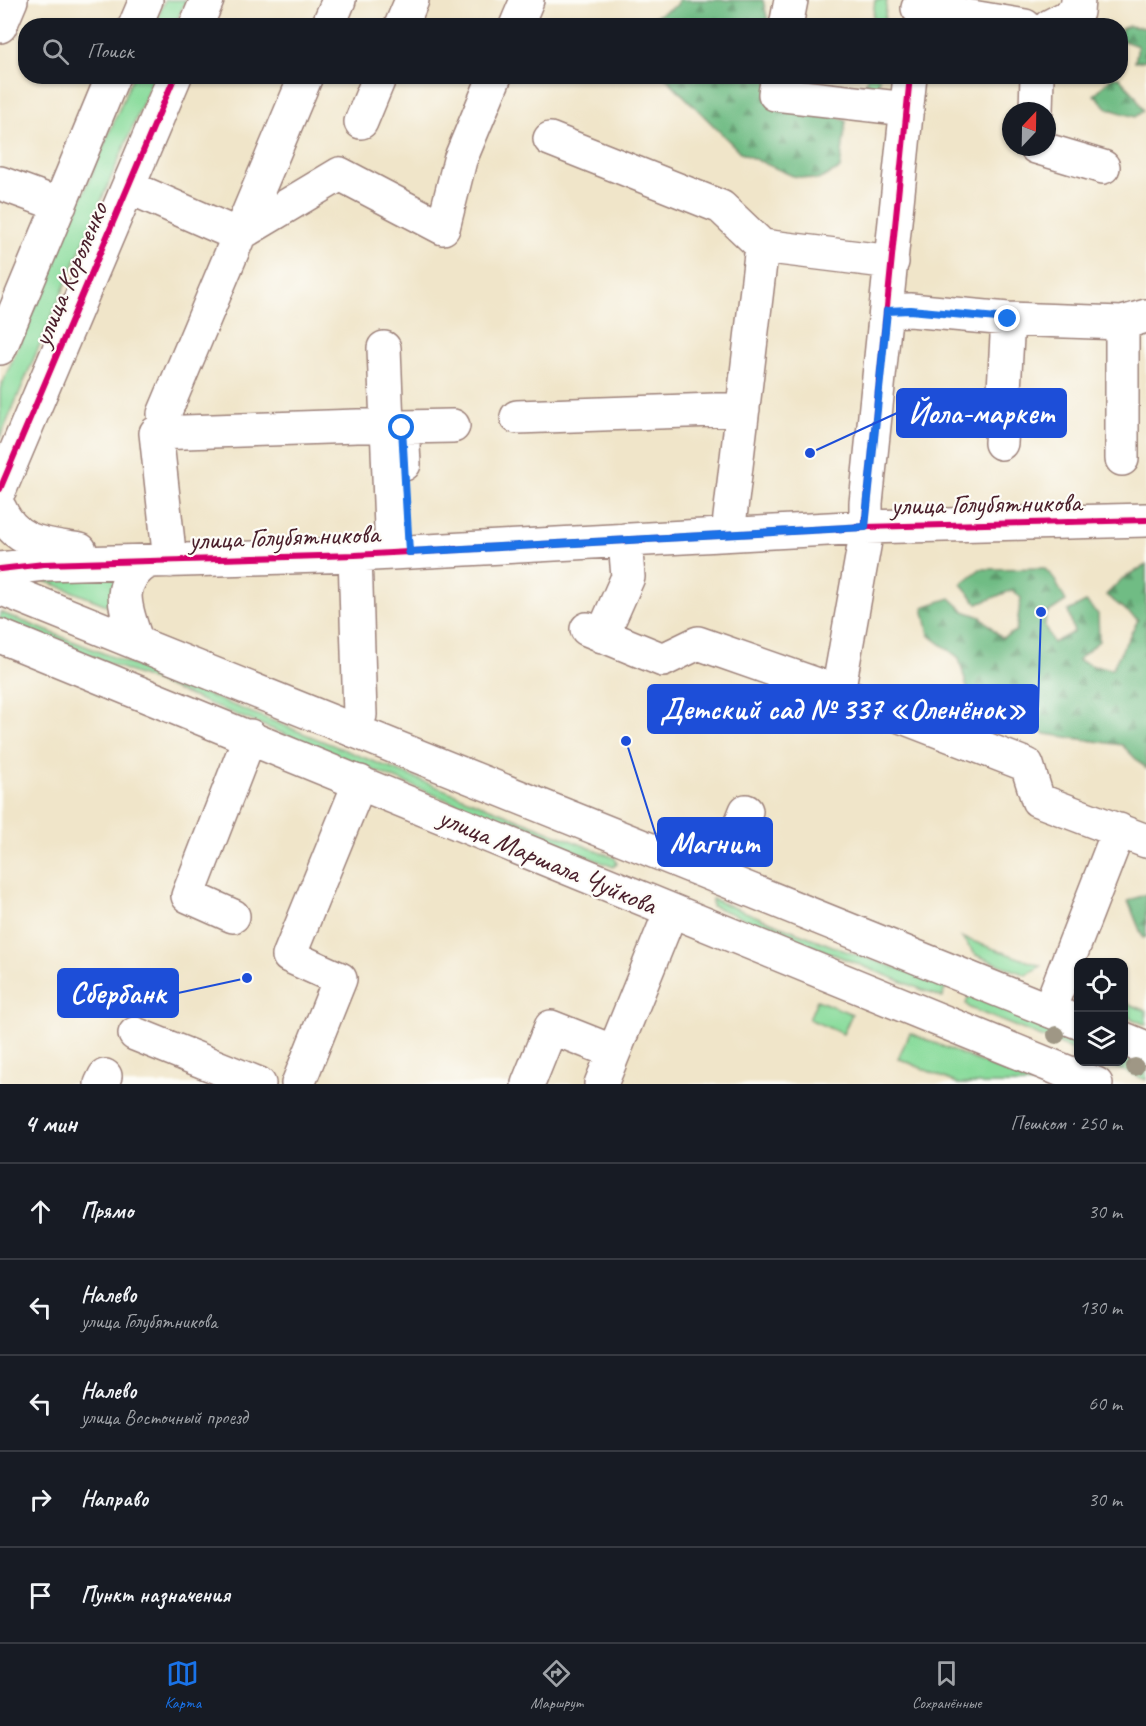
<!DOCTYPE html>
<html lang="ru">
<meta charset="utf-8">
<style>
:root{--surface:#171b24;--page:#20242c;--text:#f1f3f6;--muted:#9ea1a6;--line:#363941;--accent:#1a73e8}
body{margin:0;font-family:Caveat,sans-serif;background:var(--page);color:var(--text)}
.controls{position:absolute;right:18px;bottom:18px;display:grid;overflow:hidden;border-radius:12px;box-shadow:0 2px 4px #0004}
.controls button{width:54px;height:54px;display:grid;place-items:center;padding:0;border:0;border-bottom:2px solid var(--line);background:var(--surface);color:var(--text);font:30px sans-serif}
.compass{position:absolute;left:1002px;top:102px;width:54px;height:54px;border-radius:50%;background:var(--surface);box-shadow:0 2px 4px #0004;rotate:22deg}
.stop{position:absolute;width:18px;height:18px;margin:-14px;border:4px solid #1a73e8;border-radius:50%;background:#fff}
.stop.end{background:#1a73e8;border-color:#fff;box-shadow:0 2px 6px #0008}
.list{margin:0;padding:0;list-style:none}
h2{display:flex;justify-content:space-between;align-items:center;height:78px;margin:0;padding:0 24px;font-size:26px}
h2 small{font-size:20px;font-weight:400;color:var(--muted)}
.list li{display:grid;grid-template-columns:39px 1fr auto;gap:18px;align-items:center;box-sizing:border-box;height:96px;padding:0 24px;border-top:2px solid var(--line)}
.list b{display:block;font-size:22px;white-space:nowrap}
.list p{margin:0;font-size:20px;white-space:nowrap;color:var(--muted)}
.list em{font-size:20px;font-style:normal;color:var(--muted)}
.icon{flex:none;width:33px;height:33px;fill:none;stroke:currentColor;stroke-width:2;stroke-linecap:round;stroke-linejoin:round}
.map{position:relative;flex:none;width:1146px;height:1084px;overflow:hidden}
.search{position:absolute;background:var(--surface);box-shadow:0 2px 4px #0004;left:18px;right:18px;top:18px;height:66px;display:flex;align-items:center;gap:15px;box-sizing:border-box;padding:0 21px;border-radius:24px;color:var(--muted);font-size:22px}
.sheet{height:558px;background:var(--surface)}
nav{display:flex;justify-content:space-around;align-items:center;box-sizing:border-box;height:84px;border-top:2px solid var(--line);background:var(--surface);font-size:16px;color:var(--muted)}
nav a{display:grid;justify-items:center;gap:3px}
nav .on{color:var(--accent)}
.map>svg:first-child{display:block}
.grass{fill:#8adc9c;stroke:#6a7e64;stroke-width:1.5}
.forest{fill:url(#forest-firs);stroke:#5c6e58;stroke-width:1.5}
.lines{fill:none;stroke-linecap:round;stroke-linejoin:round}
.minor-casing{stroke:#9d827a;stroke-width:36}
.major-casing{stroke:#9d827a;stroke-width:36}
.minor{stroke:#fff;stroke-width:33}
.major{stroke:#fff;stroke-width:33}
.cycleway-casing{stroke:#fdfcf7;stroke-width:10}
.cycleway{stroke:#d6006c;stroke-width:6}
.tree{fill:#9f9785}
.route{stroke:#1a73e8;stroke-width:8}
.labels{text-anchor:middle;stroke-width:4.5;stroke-linejoin:round;paint-order:stroke}
.street-label{font-size:28px;fill:#4a1f2b;stroke:#fdfcf7}
.leader{fill:none;stroke:#1d4ed8;stroke-width:2}
.callout-dot{fill:#1d4ed8;stroke:#fdfcf7;stroke-width:2}
.callout{fill:#1d4ed8;stroke:#1d4ed8;stroke-width:2}
.callout-label{font-size:30px;text-anchor:middle;font-weight:bold;fill:#fff}
</style>
<div class="map">
<svg width="1146" height="1084" viewBox="0 0 1146 1084">
<defs>
<pattern id="forest-firs" width="22" height="20" patternUnits="userSpaceOnUse" patternTransform="scale(1.5)"><rect width="22" height="20" fill="#6fbc84"/><path d="M5 1l3.5 6h-7zM16 11l3.5 6h-7z" fill="#5d986c"/></pattern>
</defs>
<rect width="100%" height="100%" fill="#fdfcf7"/>
<filter id="ink" filterUnits="userSpaceOnUse"><feTurbulence type="fractalNoise" baseFrequency=".0167" numOctaves="2"/><feDisplacementMap in="SourceGraphic" scale="12" xChannelSelector="R" yChannelSelector="G"/><feConvolveMatrix kernelMatrix="1 2 1 2 8 2 1 2 1" color-interpolation-filters="sRGB"/></filter>
<filter id="wash" filterUnits="userSpaceOnUse"><feTurbulence type="fractalNoise" baseFrequency=".008" numOctaves="4" result="noise"/><feDisplacementMap in="SourceGraphic" scale="24" xChannelSelector="R" yChannelSelector="G"/><feGaussianBlur stdDeviation="1.35" result="paint"/><feColorMatrix in="noise" values="0 0 0 0 0 0 0 0 0 0 0 0 0 0 0 0 0 1.4 0 .05"/><feComposite in="paint" operator="in"/></filter>
<g filter="url(#wash)">
<rect width="100%" height="100%" fill="#f0e5c9"/>
<path class="grass" d="M165,0H186L175,25H155Z
M875,0H887L884,25H872Z
M133,77H154L0,438V389Z
M867,77H879L877,100L864,99Z
M120,572L114,608L28,574Z
M0,612L615,858L617,864L613,867L0,619Z
M712,899L840,949L948,985L944,990L943,998L712,906Z
M961,937L1041,966L1026,975L976,955Z
M969,995L1078,1037V1052L970,1008L966,1004Z
M817,1000L852,1014L843,1034L809,1019Z
M1124,1002L1146,1011V1025L1124,1015Z
M910,1033L1034,1084H958L898,1058Z
M1124,1055L1146,1064V1080L1101,1062H1124Z"/>
<path class="forest" d="M678,0H763L769,25H639L677,5Z
M1128,26L1146,28V60L1135,62L1138,46L1121,40V29Z
M665,77H764L846,121L840,169L818,180L793,176L741,153Z
M1112,77H1119L1135,95L1143,111L1135,117L1109,109L1094,95Z
M1146,565V769L1122,745L1046,734L999,715L967,688L959,658L929,635L923,607L950,598L964,611L981,617L1002,638L1016,631L1021,598L1012,590L978,604L961,584L980,569L1044,568L1053,577L1066,601L1046,614L1045,626L1053,643L1074,632L1068,611L1086,602L1098,614L1099,641L1078,660L1093,666L1112,669L1138,620L1106,595L1122,579Z
M1146,894V937L1143,938L1128,901Z"/>
</g>
<g filter="url(#ink)">
<g class="lines">
<g class="minor-casing">
<path id="minor" d="M918,8L1025,26
M0,26L11,0
M135,26L146,0
M196,26L207,0
M328,26L339,0
M401,26L412,0
M516,26L527,0
M786,26L791,0
M1050,26L1077,12L1078,0
M778,76L775,94L907,109
M910,76L866,503V535L838,692L1027,765L1038,800L1146,841
M1036,111L1037,76
M361,122L380,76
M550,139L721,207L762,246
M1036,147L1103,167
M0,183L60,205
M129,187L238,235L340,174L443,228L460,160L495,76
M887,311L910,310L1008,319L1122,323L1146,316
M0,348L113,76
M384,348L387,425
M164,414L306,76
M517,417L743,409
M1001,443L1008,319
M1122,459V323
M404,464L402,427L453,426
M0,489L175,76
M0,509C16,545 45,544 80,550
M728,534L762,246L892,262
M170,561L156,433L387,425L392,553
M0,569L44,564L355,555L865,527L1146,520
M587,629L663,660L698,643L838,692
M602,636L628,577L625,540
M137,643C127,611 112,584 147,562
M353,730L360,715L355,555
M720,877L746,811
M233,916L188,896L250,736
M1049,1010L1119,830
M135,1034L259,1084
M101,1084L105,1076
M298,1084L340,979L289,956L360,782
M528,1084L551,1027L614,1052
M601,1084L671,911"/>
</g>
<g class="major-casing">
<path id="major" d="M0,588L1078,1022
M0,636L1096,1084
M1124,1039L1146,1048"/>
</g>
<use href="#minor" class="minor"/>
<use href="#major" class="major"/>
<g class="cycleway-casing">
<path id="cycleway" d="M0,489L175,76
M865,527L910,76
M0,569L44,564L355,555L865,527L1146,520"/>
</g>
<use href="#cycleway" class="cycleway"/>
</g>
<g class="tree">
<circle cx="1056" cy="1035" r="9"/>
<circle cx="1135" cy="1067" r="9"/>
</g>
</g>
<g class="lines" filter="url(#ink)">
<path class="route" d="M402,428L409,552L865,527L887,311L910,310L1008,319"/>
</g>
<g class="labels">
<g class="street-label">
<text transform="translate(69 274) rotate(-67)" y="10">улица Короленко</text>
<text transform="translate(986 503) rotate(-1)" y="10">улица Голубятникова</text>
<text transform="translate(284 536) rotate(-2)" y="10">улица Голубятникова</text>
<text transform="translate(548 860) rotate(23)" y="10">улица Маршала Чуйкова</text>
</g>
</g>
<path class="leader" d="M810 453L897 413M1041 612L1038 709M626 741L658 842M247 978L178 993"/>
<g class="callout-dot">
<circle cx="810" cy="453" r="6"/>
<circle cx="1041" cy="612" r="6"/>
<circle cx="626" cy="741" r="6"/>
<circle cx="247" cy="978" r="6"/>
</g>
<g class="callout">
<rect x="897" y="389" width="169" height="48" rx="6"/>
<rect x="648" y="685" width="390" height="48" rx="6"/>
<rect x="658" y="818" width="114" height="48" rx="6"/>
<rect x="58" y="969" width="120" height="48" rx="6"/>
</g>
<g class="callout-label">
<text x="981" y="423">Йола-маркет</text>
<text x="843" y="719">Детский сад № 337 «Оленёнок»</text>
<text x="715" y="853">Магнит</text>
<text x="118" y="1003">Сбербанк</text>
</g>
</svg>
<div class="controls">
<button><svg class="icon" aria-label="locate" viewBox="0 0 24 24"><circle cx="12" cy="12" r="6"/><path d="M12 2v4M12 18v4M2 12h4M18 12h4"/></svg></button>
<button><svg class="icon" aria-label="layers" viewBox="0 0 24 24"><path d="M12 4l9 5-9 5-9-5zM3 14l9 5 9-5"/></svg></button>
</div>
<svg class="compass" viewBox="-18 -18 36 36"><path d="M0-13l5 13h-10z" fill="#e53935"/><path d="M0 13l5-13h-10z" fill="#9ea1a6"/></svg>
<div class="stop" style="left:402px;top:428px"></div>
<div class="stop end" style="left:1008px;top:319px"></div>
<div class="search"><svg class="icon" aria-label="search" viewBox="0 0 24 24"><circle cx="10" cy="10" r="6"/><path d="M15 15l6 6"/></svg>Поиск</div>
</div>
<section class="sheet">
<h2>4 мин<small>Пешком · 250 m</small></h2>
<ul class="list">
<li><svg class="icon" aria-label="ahead" viewBox="0 0 24 24"><path d="M12 20V5M6 11l6-6 6 6"/></svg><div><b>Прямо</b></div><em>30 m</em></li>
<li><svg class="icon" aria-label="left" viewBox="0 0 24 24"><path d="M17 20v-9H6M10 6l-5 5 5 5"/></svg><div><b>Налево</b><p>улица Голубятникова</p></div><em>130 m</em></li>
<li><svg class="icon" aria-label="left" viewBox="0 0 24 24"><path d="M17 20v-9H6M10 6l-5 5 5 5"/></svg><div><b>Налево</b><p>улица Восточный проезд</p></div><em>60 m</em></li>
<li><svg class="icon" aria-label="right" viewBox="0 0 24 24"><path d="M7 20v-9h11M14 6l5 5-5 5"/></svg><div><b>Направо</b></div><em>30 m</em></li>
<li><svg class="icon" aria-label="arrive" viewBox="0 0 24 24"><path d="M6 21V4h12l-3 4 3 4H6"/></svg><div><b>Пункт назначения</b></div></li>
</ul>
</section>
<nav>
<a class="on"><svg class="icon" aria-label="map" viewBox="0 0 24 24"><path d="M3 6l6-2 6 2 6-2v14l-6 2-6-2-6 2zM9 4v14M15 6v14"/></svg>Карта</a>
<a><svg class="icon" aria-label="directions" viewBox="0 0 24 24"><path d="M12 3l9 9-9 9-9-9zM9 14v-3h6M13 9l2 2-2 2"/></svg>Маршрут</a>
<a><svg class="icon" aria-label="saved" viewBox="0 0 24 24"><path d="M7 4h10v16l-5-4-5 4z"/></svg>Сохранённые</a>
</nav>
